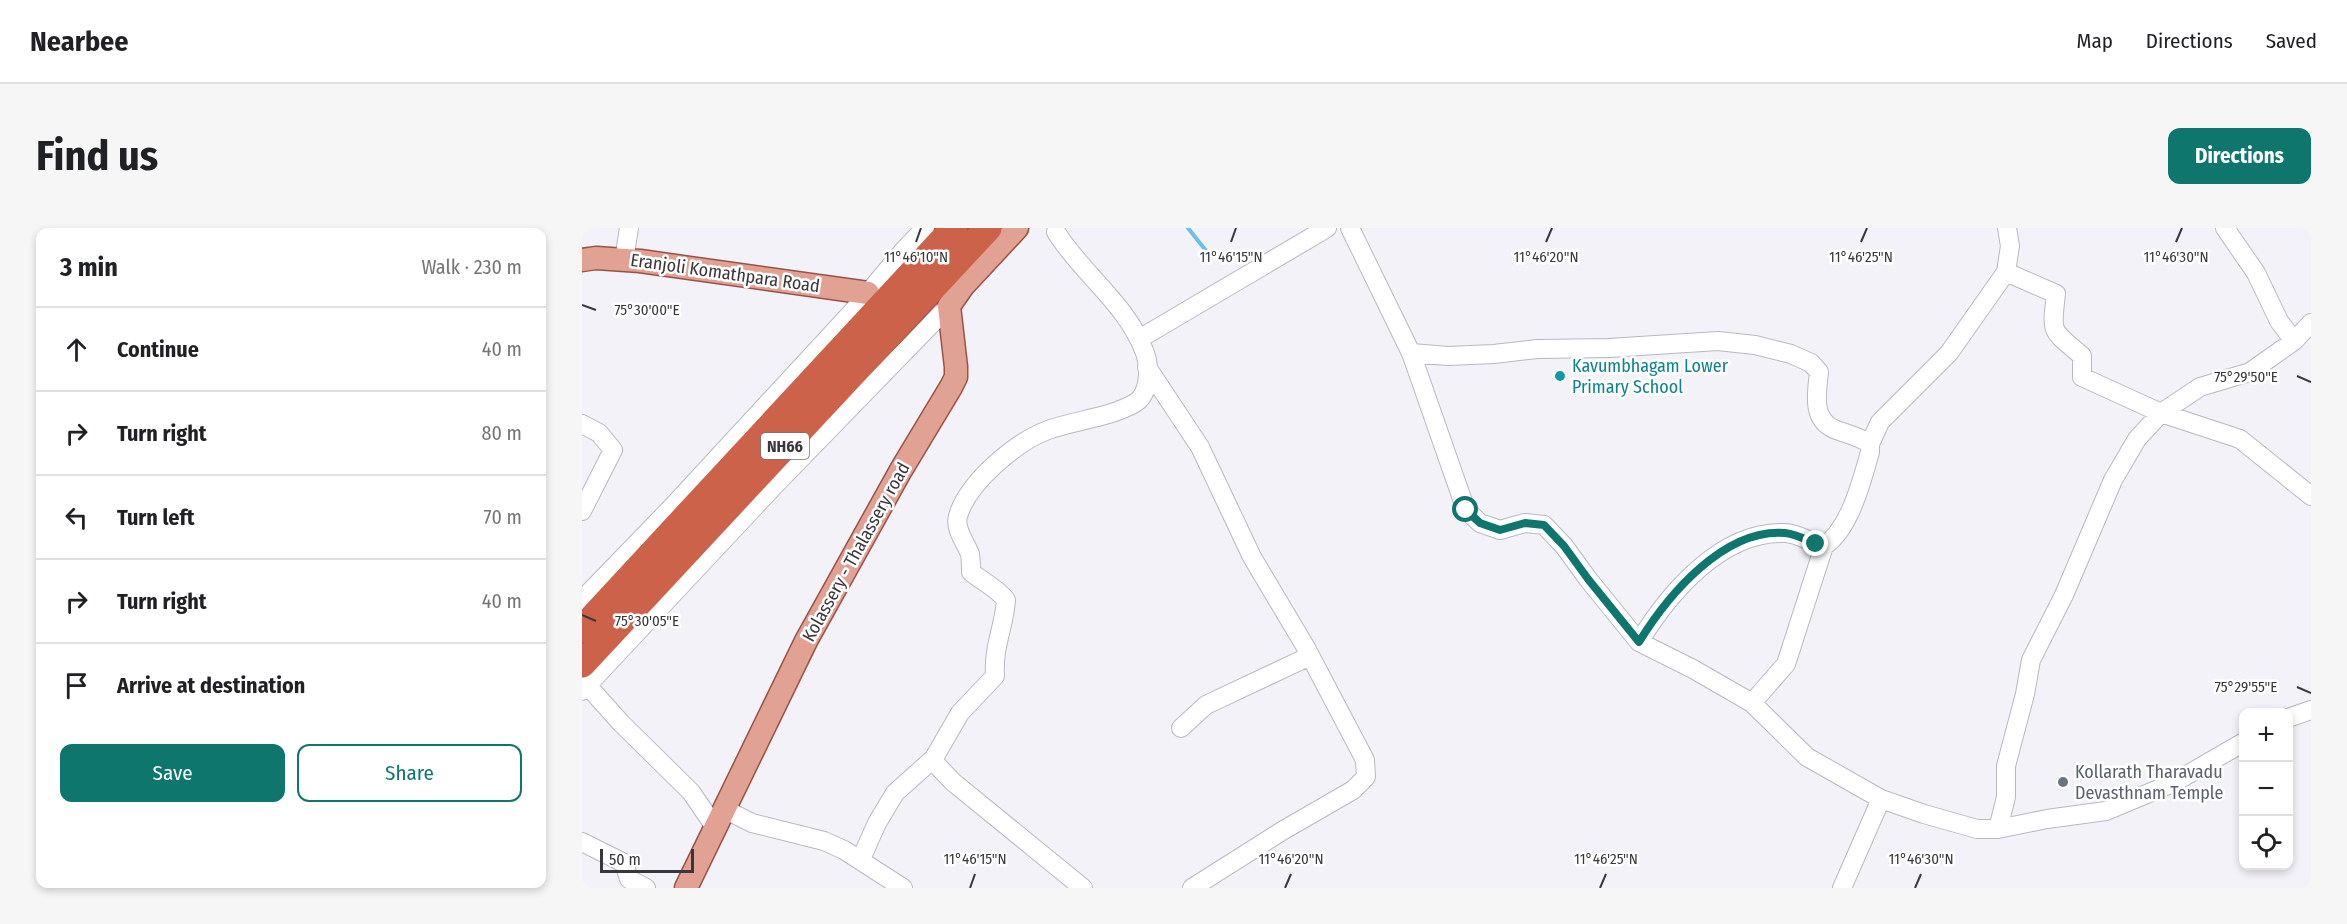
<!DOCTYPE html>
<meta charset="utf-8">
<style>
:root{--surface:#fff;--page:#f6f6f6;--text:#202124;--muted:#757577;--line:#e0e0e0;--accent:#0f766e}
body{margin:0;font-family:"Fira Sans Condensed",sans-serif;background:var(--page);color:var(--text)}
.controls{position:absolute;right:18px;bottom:18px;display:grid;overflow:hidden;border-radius:12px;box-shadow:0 3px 9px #0003}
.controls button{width:54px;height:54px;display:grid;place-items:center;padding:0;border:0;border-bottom:2px solid var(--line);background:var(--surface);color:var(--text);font:30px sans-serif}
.scale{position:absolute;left:18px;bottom:15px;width:94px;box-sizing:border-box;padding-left:6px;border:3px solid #38373a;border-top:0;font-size:16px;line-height:21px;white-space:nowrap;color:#38373a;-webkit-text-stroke:4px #fff;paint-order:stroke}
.stop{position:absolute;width:18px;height:18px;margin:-14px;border:4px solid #0f766e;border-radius:50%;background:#fff}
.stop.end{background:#0f766e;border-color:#fff;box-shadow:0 2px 6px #0008}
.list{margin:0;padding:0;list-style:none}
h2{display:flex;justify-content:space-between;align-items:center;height:78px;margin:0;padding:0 24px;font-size:26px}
h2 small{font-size:20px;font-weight:400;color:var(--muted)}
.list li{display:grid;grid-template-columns:39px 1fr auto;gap:18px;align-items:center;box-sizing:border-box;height:84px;padding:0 24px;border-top:2px solid var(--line)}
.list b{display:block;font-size:22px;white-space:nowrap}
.list em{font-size:20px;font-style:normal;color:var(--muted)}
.actions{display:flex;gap:12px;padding:18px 24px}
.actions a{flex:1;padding:14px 0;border:2px solid var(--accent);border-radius:12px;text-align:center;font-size:21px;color:var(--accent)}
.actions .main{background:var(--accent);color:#fff}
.icon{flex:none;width:33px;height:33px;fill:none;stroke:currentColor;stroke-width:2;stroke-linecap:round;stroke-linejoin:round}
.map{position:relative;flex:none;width:1729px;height:660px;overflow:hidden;border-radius:12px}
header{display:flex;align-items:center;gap:36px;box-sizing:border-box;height:84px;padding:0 30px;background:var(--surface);border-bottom:2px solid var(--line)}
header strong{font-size:28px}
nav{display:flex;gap:33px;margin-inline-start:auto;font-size:21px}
.intro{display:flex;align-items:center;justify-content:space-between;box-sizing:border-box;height:144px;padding:0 36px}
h1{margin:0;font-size:42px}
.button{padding:15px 27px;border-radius:12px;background:var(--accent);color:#fff;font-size:21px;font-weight:700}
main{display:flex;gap:36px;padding:0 36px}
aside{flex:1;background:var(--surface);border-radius:12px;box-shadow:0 3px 9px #0003}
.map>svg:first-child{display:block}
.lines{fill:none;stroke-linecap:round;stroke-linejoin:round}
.stream{stroke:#6dbeef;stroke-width:4}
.minor-casing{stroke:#bab8bf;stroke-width:20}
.major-casing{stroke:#995345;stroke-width:25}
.highway-casing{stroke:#995345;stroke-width:29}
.minor{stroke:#fff;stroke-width:18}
.major{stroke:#e1a193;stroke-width:22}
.highway{stroke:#cd624b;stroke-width:27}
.route{stroke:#0f766e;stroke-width:8}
.ticks{fill:none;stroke:#38373a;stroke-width:2}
.culture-dot{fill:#0f9aa8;stroke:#fff;stroke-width:2}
.worship-dot{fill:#6b7280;stroke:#fff;stroke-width:2}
.labels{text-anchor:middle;stroke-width:5;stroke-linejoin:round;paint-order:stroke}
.shield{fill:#fff;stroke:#747375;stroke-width:1.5}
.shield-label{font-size:16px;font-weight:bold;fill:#38373a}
.street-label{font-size:18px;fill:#38373a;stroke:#fff}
.culture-label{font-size:18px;fill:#0d838f;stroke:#fff;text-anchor:start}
.worship-label{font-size:18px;fill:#5b616d;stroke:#fff;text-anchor:start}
.ticks-label{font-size:15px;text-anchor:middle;fill:#38373a;stroke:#fff;stroke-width:5;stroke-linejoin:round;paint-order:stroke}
</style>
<header>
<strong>Nearbee</strong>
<nav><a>Map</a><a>Directions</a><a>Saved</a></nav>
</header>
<div class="intro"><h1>Find us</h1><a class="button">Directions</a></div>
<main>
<aside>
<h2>3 min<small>Walk · 230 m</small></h2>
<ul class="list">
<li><svg class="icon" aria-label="ahead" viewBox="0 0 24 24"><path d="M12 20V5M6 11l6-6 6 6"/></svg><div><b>Continue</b></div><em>40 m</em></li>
<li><svg class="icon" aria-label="right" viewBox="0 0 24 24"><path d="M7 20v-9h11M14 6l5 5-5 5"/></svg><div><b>Turn right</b></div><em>80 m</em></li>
<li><svg class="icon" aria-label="left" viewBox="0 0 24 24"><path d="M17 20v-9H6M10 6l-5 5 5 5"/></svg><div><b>Turn left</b></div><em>70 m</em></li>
<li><svg class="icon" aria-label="right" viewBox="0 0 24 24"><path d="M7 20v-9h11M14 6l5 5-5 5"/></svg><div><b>Turn right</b></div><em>40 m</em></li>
<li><svg class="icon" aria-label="arrive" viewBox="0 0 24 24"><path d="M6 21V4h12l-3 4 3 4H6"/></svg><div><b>Arrive at destination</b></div></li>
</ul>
<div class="actions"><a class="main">Save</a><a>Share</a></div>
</aside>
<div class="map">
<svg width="1729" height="660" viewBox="0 0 1729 660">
<rect width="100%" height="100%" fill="#f4f2f9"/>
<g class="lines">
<path class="stream" d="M606,0L629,29"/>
<g class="minor-casing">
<path id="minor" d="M768,0L829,125L884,282L898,295L918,302L943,295L962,297L982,318L1006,351L1057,414L1111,441L1170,475L1225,529L1299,571L1342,586L1395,601H1416L1465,591L1524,583L1591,555L1662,514
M1643,0L1674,45L1697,93L1712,113
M42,32L47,0
M1424,44L1474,66C1469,107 1469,101 1500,128V149L1579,185L1658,211L1729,268
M557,111L745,0
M829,125L866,128L912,126L955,121L1027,120L1136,113L1173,117L1209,126L1229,135L1237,144C1235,164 1229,191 1252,201C1264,206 1276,208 1288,216V224C1280,252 1268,301 1242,318C1229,315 1216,305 1203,305C1140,302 1087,365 1057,414
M565,139L618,219L670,329L723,418L783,532L784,549L771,562L700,603L610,660
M0,196L17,205L31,222L0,283
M1288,216L1298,194L1367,125L1424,44L1428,18L1425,0
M0,372L89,280L271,83L322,22L343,0
M5,457L39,495L109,564L133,599
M0,463L193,257L367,78
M1170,475L1204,436L1242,318
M1706,490L1729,482
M599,500L624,477L728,428
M350,532L371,554L501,660
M142,581L170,595L242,613L262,622L321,660
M1416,601L1424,569V538L1443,466L1449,432L1482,367L1531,252L1555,211L1579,185L1618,159L1668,144L1712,113L1729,95
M0,614L42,635L47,651L64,660
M279,631L295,595L313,565L352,530L378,485L413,448C411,418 422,400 424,372C415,360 401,354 389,344C389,339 389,332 388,326C384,315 372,301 376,288C386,254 434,214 466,202C493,192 527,190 553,175C568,166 568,139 563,125C546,77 500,46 474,4
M1260,660L1299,571"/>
</g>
<g class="major-casing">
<path id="major" d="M0,32L14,30L58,33L286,65
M104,660L224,413L319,242L369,159L374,149V139L367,78L381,58L435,0"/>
</g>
<g class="highway-casing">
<path id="highway" d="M0,401L372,0
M0,436L406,0"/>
</g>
<use href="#minor" class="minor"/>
<use href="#major" class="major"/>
<use href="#highway" class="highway"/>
</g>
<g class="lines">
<path class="route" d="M884,282L898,295L918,302L943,295L962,297L982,318L1006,351L1057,414C1086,367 1142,300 1203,305C1214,306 1225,312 1234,316"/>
</g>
<path class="ticks" d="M334,14L339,0M649,14L654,0M964,14L970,0M1279,14L1285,0M1594,14L1600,0M0,77L14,82M1715,148L1729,154M0,387L14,393M1715,459L1729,465M388,660L393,646M703,660L709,646M1018,660L1024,646M1333,660L1339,646"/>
<circle class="culture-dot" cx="978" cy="148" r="6"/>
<circle class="worship-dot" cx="1481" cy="554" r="6"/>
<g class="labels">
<rect class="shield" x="179" y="205" width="48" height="26" rx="4.5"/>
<g class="shield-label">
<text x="203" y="224">NH66</text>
</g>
<g class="street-label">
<text transform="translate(143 45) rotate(8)" y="6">Eranjoli Komathpara Road</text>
<text transform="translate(274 324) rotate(-61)" y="6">Kolassery - Thalassery road</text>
</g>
<g class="culture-label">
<text x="990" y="144">Kavumbhagam Lower<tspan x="990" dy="21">Primary School</tspan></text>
</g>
<g class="worship-label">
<text x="1493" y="550">Kollarath Tharavadu<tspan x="1493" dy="21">Devasthnam Temple</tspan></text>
</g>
</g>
<g class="ticks-label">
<text x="649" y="34">11°46'15"N</text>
<text x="964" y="34">11°46'20"N</text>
<text x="1279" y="34">11°46'25"N</text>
<text x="1594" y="34">11°46'30"N</text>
<text x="334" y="34">11°46'10"N</text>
<text x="65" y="87">75°30'00"E</text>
<text x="1664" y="154">75°29'50"E</text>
<text x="65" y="398">75°30'05"E</text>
<text x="1664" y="464">75°29'55"E</text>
<text x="393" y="636">11°46'15"N</text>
<text x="709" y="636">11°46'20"N</text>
<text x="1024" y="636">11°46'25"N</text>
<text x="1339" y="636">11°46'30"N</text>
</g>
</svg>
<div class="controls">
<button>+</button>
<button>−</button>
<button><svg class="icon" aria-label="locate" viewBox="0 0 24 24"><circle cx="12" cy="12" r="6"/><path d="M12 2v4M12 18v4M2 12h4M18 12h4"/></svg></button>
</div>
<div class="scale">50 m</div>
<div class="stop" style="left:884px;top:282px"></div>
<div class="stop end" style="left:1234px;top:316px"></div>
</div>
</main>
